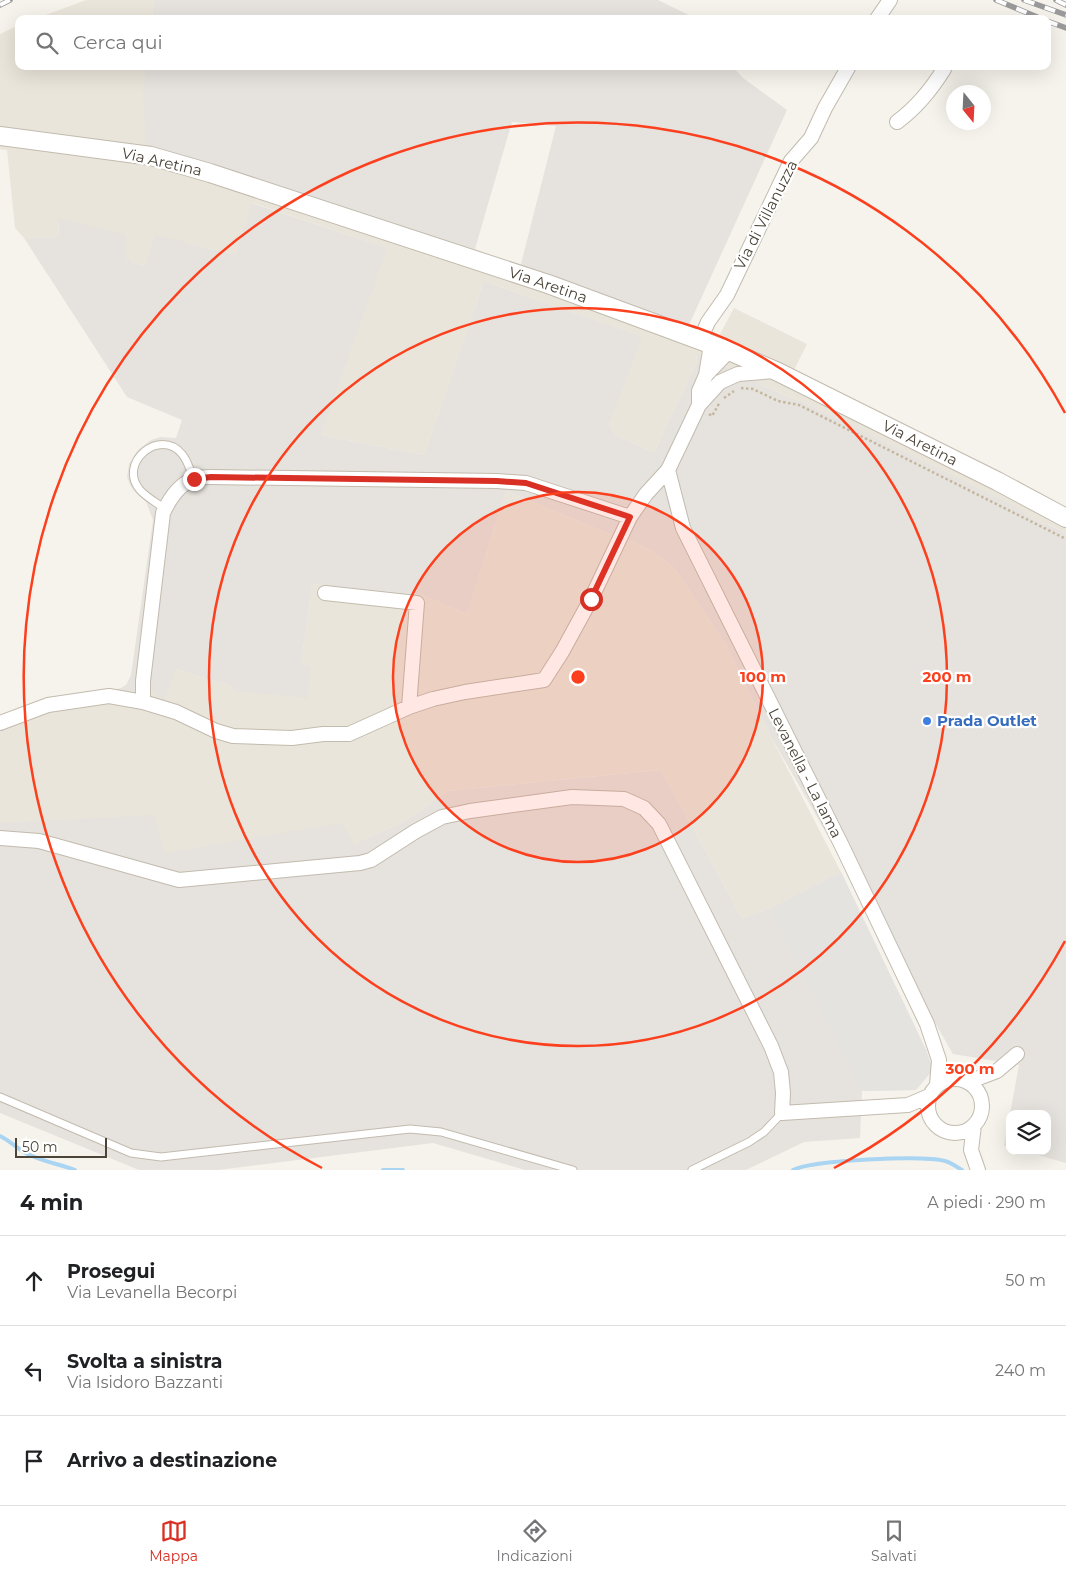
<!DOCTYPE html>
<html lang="it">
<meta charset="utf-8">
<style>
:root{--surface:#fff;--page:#f2f2f2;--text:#202124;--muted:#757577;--line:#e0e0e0;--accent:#d93025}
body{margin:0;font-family:Montserrat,sans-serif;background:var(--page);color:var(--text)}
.controls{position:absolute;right:15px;bottom:15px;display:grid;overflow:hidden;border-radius:10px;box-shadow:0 5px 20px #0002}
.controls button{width:45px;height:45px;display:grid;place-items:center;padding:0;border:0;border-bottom:1px solid var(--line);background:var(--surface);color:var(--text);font:25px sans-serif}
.compass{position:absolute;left:946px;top:85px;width:45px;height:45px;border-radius:50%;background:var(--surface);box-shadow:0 5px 20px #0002;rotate:162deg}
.scale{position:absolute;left:15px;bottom:12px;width:92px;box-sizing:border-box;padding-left:5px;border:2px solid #4b4439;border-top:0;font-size:14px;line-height:18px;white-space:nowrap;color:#4b4439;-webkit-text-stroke:4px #fff;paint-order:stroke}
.stop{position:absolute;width:15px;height:15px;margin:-11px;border:4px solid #d93025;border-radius:50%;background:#fff}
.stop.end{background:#d93025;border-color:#fff;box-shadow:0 1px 5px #0008}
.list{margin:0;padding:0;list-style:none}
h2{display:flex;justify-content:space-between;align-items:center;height:65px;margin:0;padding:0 20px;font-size:21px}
h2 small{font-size:16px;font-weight:400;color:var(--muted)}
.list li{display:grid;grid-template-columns:32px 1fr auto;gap:15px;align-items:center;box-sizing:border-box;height:90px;padding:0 20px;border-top:1px solid var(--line)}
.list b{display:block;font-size:19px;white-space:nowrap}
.list p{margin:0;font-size:16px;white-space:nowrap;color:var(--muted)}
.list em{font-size:16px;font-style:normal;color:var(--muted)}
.icon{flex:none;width:28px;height:28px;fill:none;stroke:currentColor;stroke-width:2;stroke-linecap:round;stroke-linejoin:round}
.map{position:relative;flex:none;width:1066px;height:1170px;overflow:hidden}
.search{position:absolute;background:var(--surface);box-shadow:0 5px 20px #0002;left:15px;right:15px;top:15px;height:55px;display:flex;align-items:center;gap:12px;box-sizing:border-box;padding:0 18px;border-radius:10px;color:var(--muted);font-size:19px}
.sheet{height:335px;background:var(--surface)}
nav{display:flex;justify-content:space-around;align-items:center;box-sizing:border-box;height:70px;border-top:1px solid var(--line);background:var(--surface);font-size:14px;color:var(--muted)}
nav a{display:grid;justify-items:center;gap:2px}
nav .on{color:var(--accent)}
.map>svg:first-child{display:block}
.residential{fill:#eae5da}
.industrial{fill:#e6e2dd}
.parking{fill:#e5e3e0}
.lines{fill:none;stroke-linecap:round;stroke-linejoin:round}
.stream{stroke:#a9d4f2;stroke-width:4}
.service-casing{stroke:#c2bbae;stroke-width:9}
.minor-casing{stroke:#c2bbae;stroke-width:16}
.tertiary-casing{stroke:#c2bbae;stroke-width:20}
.path{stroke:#c4b79f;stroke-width:2.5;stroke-dasharray:2.5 2.5;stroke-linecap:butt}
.service{stroke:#fff;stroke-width:7}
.minor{stroke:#fff;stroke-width:14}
.tertiary{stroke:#fff;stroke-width:18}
.rail-casing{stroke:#9a9a9a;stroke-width:5.5}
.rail{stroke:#fff;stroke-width:4;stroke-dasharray:11;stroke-linecap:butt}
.route{stroke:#d93025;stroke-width:6}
.ring{fill:none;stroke:#fc3f1d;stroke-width:2.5}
.shop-dot{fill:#3f7fe0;stroke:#fff;stroke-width:2}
.labels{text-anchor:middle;stroke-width:4.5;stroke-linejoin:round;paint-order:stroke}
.street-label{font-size:15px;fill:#4b4439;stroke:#fff}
.shop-label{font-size:15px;font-weight:bold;fill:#366cbe;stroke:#fff;text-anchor:start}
.centre{fill:#fc3f1d;stroke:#fff;stroke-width:2.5}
.ring-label{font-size:15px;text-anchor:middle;font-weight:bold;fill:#fc3f1d;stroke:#fff;stroke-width:4.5;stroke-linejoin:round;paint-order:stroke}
</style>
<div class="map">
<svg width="1066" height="1170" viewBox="0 0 1066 1170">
<rect width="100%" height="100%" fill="#f6f3ec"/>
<path class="residential" d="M86,0H154L152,19H35Z
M19,25V66H147L146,149L475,249L520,268L688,327L719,336L734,308L807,344L793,372L1066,508V533L1048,524H1043L1026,516L1023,511L804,402L785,396L696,354L697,362L654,452L618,437L609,425L641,337L484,281L424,455L321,435L386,248L253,203L235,255L220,250L209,249L186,242L145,266L130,262L58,219L59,237L24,238L15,228L7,150L0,149V34Z
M506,491L612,535L627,539L653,551L674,568L726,645L770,735L841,872L771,908L742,918L661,770L448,791L401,823L354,844L164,853L43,822L0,823V715L44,701L150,684L176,669L233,687L301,665L312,584L422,595L467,614Z"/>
<path class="industrial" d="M154,0H658L697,19H152Z
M146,66H732L743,78L787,110L688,327L520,268L556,126L512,122L475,249L146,149L143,90Z
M252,203L387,248L321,435L424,455L484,281L642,337L609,425L618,437L654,452L697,362L696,353L785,396L804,402L1024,511L1027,516L1043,524H1047L1066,533V1163L1024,1151H1047V1114H1010V1147L1004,1146L1019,1065L953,1054L770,735L726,645L674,568L653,551L627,539L612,535L506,491L467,614L422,595L312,584L301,665L310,666L308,698L234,691L233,687L176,669L164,701L153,693L150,684L136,694L102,693L121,688L126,685L131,675L153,520L146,502L134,491L130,485L127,477L129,464L138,450L151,440L160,437L176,438L182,420L127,397L24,238L59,237L58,218L125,234L126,258L130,260V262L145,266L155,235L186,242L209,249L220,250L235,255Z
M661,770L742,918L771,908L841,872L927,1052L916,1090L862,1091L860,1138L804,1142L746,1170H525L433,1143L218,1170H139L0,1113V823L155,815L164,853L342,823L354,844L401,823L448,791Z"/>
<path class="parking" d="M841,872L927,1052L933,1070L916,1090L862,1091L771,908Z"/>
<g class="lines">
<path class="stream" d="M0,1136C11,1141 19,1151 30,1155C44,1162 60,1164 75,1170
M383,1170H403
M793,1170C813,1160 922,1155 945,1161C950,1162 957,1167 962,1170"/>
<g class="service-casing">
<path id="service" d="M165,509C157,503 146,497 140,490C117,463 160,427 182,454C188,461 190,471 194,479
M0,1097L131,1153L161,1157L410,1129L441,1132L573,1170
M692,1170L749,1142L764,1132L782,1113"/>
</g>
<g class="minor-casing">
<path id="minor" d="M877,19L890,0
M897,122C916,108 931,90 944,69L942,66
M700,340L708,322L727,295L791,161L811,138L825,108L849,66
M775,371L738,374L720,382L699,405L668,470L683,528L842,846L927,1024L939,1060L937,1085
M706,375L729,351
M699,405V391L706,375L711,345
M325,593L417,603L409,707
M143,702V681L163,513C169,500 180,483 195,479C200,477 206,477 211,477L497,481L526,483L630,517
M0,723L48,705L109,696L143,702L176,712L216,731L233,736L292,738L323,734H349L409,707L433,699L465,692L544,680L562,652L591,599L630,517L646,494L668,470
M0,838L39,841L179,880L360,863L371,860L416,831L442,817L470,811L572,797L624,799L644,808L659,824L771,1046L781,1072L783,1093L782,1113L908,1105L929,1096
M928 1106a27 27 0 1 1 54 0a27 27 0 1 1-54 0Z
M968,1082L997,1071L1017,1054
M974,1125L971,1150L978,1170"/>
</g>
<g class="tertiary-casing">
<path id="tertiary" d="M0,136L151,156L210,173L548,284L729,351L776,371L997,481L1066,518"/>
</g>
<path class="path" d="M741,388L753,389L778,401L799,405L1066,539
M724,398L734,391
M709,414L712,416L720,402"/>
<use href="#service" class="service"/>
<use href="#minor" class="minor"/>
<use href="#tertiary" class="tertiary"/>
<g class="rail-casing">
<path id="rail" d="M996,0L1042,19
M1024,0L1066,15
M1056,0L1066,5
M0,5L10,0
M1047,21L1066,28"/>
</g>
<use href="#rail" class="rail"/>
</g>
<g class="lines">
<path class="route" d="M194,479L211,477L497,481L526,483L630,517L591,599"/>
</g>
<circle cx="578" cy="677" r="185" fill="#fc3f1d" fill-opacity=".12"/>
<g class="ring">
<circle cx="578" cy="677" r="185"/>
<circle cx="578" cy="677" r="369"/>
<path d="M1065 941A554 554 0 0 1 834 1168M322 1168A554 554 0 1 1 1065 413"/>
</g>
<circle class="shop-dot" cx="927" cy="721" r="5"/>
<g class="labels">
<g class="street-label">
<text transform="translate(162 162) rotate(13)" y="5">Via Aretina</text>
<text transform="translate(766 215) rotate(-63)" y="5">Via di Villanuzza</text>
<text transform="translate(548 285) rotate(19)" y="5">Via Aretina</text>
<text transform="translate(920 443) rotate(27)" y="5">Via Aretina</text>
<text transform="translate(805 773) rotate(63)" y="5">Levanella - La lama</text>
</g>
<g class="shop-label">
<text x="937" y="726">Prada Outlet</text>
</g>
</g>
<circle cx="578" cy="677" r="8" class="centre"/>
<g class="ring-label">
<text x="763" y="682">100 m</text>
<text x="947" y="682">200 m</text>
<text x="970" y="1074">300 m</text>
</g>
</svg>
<div class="controls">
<button><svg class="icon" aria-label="layers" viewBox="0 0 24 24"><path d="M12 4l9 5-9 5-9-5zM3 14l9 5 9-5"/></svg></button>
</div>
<svg class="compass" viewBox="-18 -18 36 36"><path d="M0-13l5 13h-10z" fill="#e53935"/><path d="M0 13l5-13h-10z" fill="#757577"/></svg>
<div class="scale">50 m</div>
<div class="stop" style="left:591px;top:599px"></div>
<div class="stop end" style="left:194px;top:479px"></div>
<div class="search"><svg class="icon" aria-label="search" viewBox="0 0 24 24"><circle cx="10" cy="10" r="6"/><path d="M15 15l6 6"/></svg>Cerca qui</div>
</div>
<section class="sheet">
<h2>4 min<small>A piedi · 290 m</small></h2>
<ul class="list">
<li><svg class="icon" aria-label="ahead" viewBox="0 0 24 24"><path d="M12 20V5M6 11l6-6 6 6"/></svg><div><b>Prosegui</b><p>Via Levanella Becorpi</p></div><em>50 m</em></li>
<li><svg class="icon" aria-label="left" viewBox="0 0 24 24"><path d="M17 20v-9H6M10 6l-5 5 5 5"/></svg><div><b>Svolta a sinistra</b><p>Via Isidoro Bazzanti</p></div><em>240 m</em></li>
<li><svg class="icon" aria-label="arrive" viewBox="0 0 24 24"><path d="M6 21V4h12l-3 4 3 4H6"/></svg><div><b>Arrivo a destinazione</b></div></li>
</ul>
</section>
<nav>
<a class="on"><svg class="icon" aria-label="map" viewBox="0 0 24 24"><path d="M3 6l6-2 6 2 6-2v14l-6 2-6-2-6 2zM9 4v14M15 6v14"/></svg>Mappa</a>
<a><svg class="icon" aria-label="directions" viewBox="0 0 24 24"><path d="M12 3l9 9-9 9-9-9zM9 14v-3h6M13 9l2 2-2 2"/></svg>Indicazioni</a>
<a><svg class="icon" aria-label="saved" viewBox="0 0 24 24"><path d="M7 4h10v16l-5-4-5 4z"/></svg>Salvati</a>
</nav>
